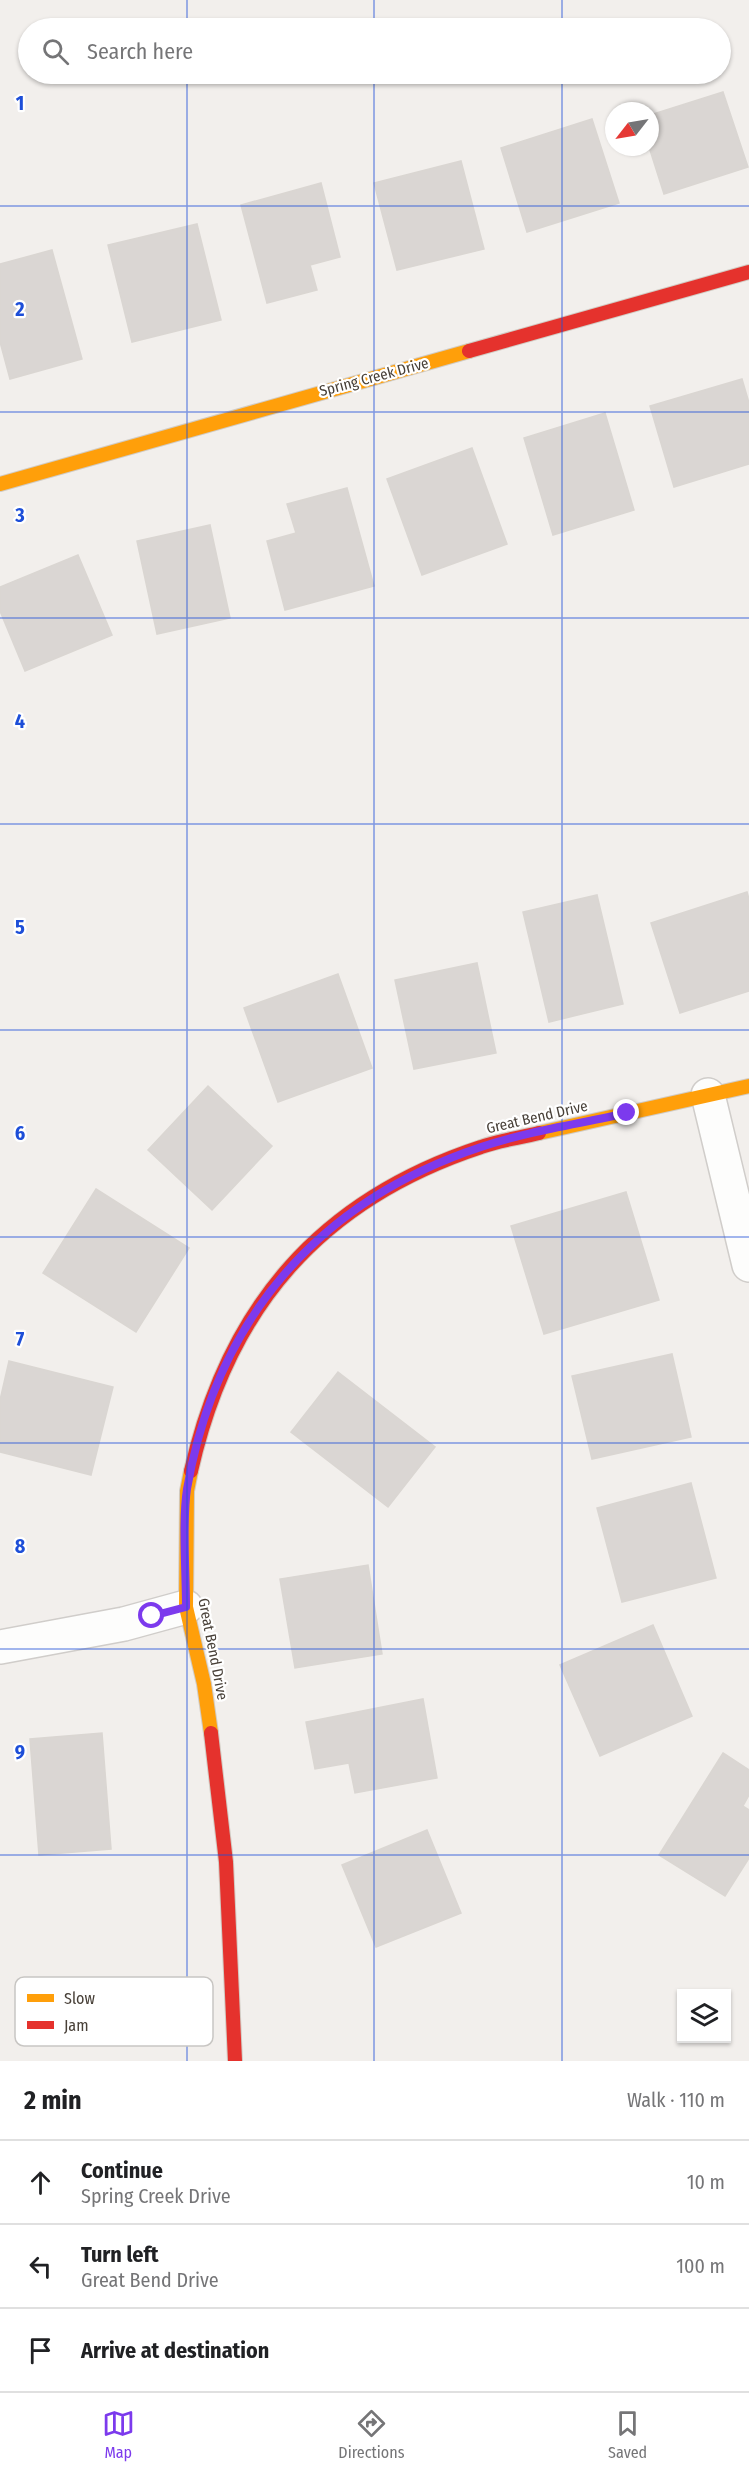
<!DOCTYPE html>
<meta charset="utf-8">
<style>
:root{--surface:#fff;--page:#f2f2f2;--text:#202124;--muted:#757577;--line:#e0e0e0;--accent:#7c3aed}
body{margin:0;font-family:"Fira Sans Condensed",sans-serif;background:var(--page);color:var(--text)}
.controls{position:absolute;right:18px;bottom:18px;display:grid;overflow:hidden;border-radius:0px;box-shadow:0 2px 4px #0004}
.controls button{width:54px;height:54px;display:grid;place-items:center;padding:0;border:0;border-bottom:2px solid var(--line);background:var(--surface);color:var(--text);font:30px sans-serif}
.compass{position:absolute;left:605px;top:102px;width:54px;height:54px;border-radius:50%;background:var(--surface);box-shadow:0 2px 4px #0004;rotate:239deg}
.stop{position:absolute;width:18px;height:18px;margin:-14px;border:4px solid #7c3aed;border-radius:50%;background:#fff}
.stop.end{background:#7c3aed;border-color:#fff;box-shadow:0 2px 6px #0008}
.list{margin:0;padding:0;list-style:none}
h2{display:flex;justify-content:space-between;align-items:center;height:78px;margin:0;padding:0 24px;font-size:26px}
h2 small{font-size:20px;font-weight:400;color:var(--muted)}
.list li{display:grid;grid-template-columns:39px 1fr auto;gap:18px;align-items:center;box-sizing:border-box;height:84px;padding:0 24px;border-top:2px solid var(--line)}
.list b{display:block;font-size:22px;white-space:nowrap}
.list p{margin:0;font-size:20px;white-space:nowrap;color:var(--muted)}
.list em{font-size:20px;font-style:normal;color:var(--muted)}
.icon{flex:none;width:33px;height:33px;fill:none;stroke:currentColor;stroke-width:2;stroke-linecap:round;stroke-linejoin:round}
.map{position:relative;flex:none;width:749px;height:2061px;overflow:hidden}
.search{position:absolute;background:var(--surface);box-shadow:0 2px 4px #0004;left:18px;right:18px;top:18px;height:66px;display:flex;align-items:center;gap:15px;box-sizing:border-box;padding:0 21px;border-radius:33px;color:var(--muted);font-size:22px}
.sheet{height:330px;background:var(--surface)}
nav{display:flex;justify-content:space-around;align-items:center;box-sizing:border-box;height:84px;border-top:2px solid var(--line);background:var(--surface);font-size:16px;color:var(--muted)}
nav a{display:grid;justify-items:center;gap:3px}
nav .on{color:var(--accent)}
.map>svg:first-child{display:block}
.building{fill:#dad6d3;stroke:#dad6d2;stroke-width:1.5}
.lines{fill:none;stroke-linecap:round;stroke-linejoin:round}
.street-casing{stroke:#d0cdca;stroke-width:36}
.slow-casing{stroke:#d1cbc3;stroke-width:16}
.jam-casing{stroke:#d1cbc3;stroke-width:16}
.street{stroke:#fdfdfc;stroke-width:33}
.slow{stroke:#ff9f0a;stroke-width:14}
.jam{stroke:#e5322d;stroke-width:14}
.route{stroke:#7c3aed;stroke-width:8}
.grid{fill:none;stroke:#1d4ed8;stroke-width:1.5;stroke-opacity:0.55}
.labels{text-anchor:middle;stroke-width:4.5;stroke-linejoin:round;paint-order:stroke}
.street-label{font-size:15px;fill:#484038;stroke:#fff}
.key{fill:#fff;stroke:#c8c6c3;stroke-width:1.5}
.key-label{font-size:16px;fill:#484038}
.grid-label{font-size:20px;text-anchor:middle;font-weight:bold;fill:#1d4ed8;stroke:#fff;stroke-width:4.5;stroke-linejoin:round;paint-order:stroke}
</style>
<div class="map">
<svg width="749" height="2061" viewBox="0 0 749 2061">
<rect width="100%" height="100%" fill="#f2efec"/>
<path class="building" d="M723,92L748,167L664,194L649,147L650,115Z
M592,119L619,203L527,232L501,148Z
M461,161L484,249L397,270L374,183Z
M321,183L340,257L310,265L317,290L267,303L241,205Z
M197,224L221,320L132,342L108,245Z
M52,250L82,359L10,379L0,342V264Z
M742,379L749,403V464L674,487L650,406Z
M605,413L634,510L553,535L524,438Z
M472,448L507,544L422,575L387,479Z
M347,488L374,586L285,610L267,541L296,533L287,504Z
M210,525L230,618L157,634L137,541Z
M78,555L112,635L25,671L0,611V587Z
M747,892L749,899V991L680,1013L651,923Z
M597,895L623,1004L549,1022L523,912Z
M477,963L496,1053L414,1069L395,980Z
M338,974L372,1068L278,1102L244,1008Z
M208,1086L272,1146L212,1210L148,1150Z
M96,1189L189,1248L136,1332L43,1273Z
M626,1192L659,1300L544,1334L511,1226Z
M672,1354L691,1437L592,1459L572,1376Z
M9,1361L113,1387L91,1475L0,1452V1400Z
M338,1372L435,1447L388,1507L291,1432Z
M691,1483L716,1578L622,1602L597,1508Z
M368,1565L382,1654L295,1668L280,1579Z
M653,1625L692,1716L600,1756L560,1665Z
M423,1699L437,1778L355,1793L349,1763L315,1769L306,1722Z
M102,1733L111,1849L39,1855L30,1739Z
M723,1753L749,1770V1795L743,1806L749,1810V1858L725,1896L659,1855Z
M427,1830L461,1913L376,1947L342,1865Z"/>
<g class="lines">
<g class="street-casing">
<path id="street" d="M708,1095L749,1265
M0,1647L124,1624L186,1607"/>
</g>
<g class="slow-casing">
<path id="slow" d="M0,484L469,351
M539,1133L749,1086
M191,1471L187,1491L186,1607L204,1684L211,1733"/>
</g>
<g class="jam-casing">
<path id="jam" d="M469,351L749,272
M191,1471C228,1307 320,1200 481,1147C500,1140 520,1138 539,1133
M211,1733L226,1862L235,2061"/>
</g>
<use href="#street" class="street"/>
<use href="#slow" class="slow"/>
<use href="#jam" class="jam"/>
</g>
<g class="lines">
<path class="route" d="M152,1616L186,1607C186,1572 182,1521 187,1489C216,1320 318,1201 481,1147C528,1131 579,1124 627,1113"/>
</g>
<path class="grid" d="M187,0V28M374,0V28M562,0V28M187,74V2061M374,74V2061M562,74V2061M0,206H749M0,412H749M0,618H749M0,824H749M0,1030H749M0,1237H749M0,1443H749M0,1649H749M0,1855H749"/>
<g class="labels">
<g class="street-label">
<text transform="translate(374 377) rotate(-15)" y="5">Spring Creek Drive</text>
<text transform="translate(537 1117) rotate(-13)" y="5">Great Bend Drive</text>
<text transform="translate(213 1649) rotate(79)" y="5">Great Bend Drive</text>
</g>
</g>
<rect x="15" y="1977" width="198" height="69" rx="9" class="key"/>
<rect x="27" y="1994" width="27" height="8" fill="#ff9f0a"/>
<rect x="27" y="2021" width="27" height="8" fill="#e5322d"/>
<g class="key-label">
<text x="64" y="2004">Slow</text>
<text x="64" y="2031">Jam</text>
</g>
<g class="grid-label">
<text x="20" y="110">1</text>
<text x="20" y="316">2</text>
<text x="20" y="522">3</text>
<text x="20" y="728">4</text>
<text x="20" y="934">5</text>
<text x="20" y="1140">6</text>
<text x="20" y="1346">7</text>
<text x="20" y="1553">8</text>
<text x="20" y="1759">9</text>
</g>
</svg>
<div class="controls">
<button><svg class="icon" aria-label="layers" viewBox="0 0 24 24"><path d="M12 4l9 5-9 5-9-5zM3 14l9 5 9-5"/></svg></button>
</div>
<svg class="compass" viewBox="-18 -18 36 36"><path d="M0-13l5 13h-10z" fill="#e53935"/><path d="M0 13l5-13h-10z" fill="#757577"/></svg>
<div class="stop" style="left:152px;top:1616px"></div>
<div class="stop end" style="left:627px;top:1113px"></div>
<div class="search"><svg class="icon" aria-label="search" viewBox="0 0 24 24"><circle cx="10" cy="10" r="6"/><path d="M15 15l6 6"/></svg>Search here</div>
</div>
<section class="sheet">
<h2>2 min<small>Walk · 110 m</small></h2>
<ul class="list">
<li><svg class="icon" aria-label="ahead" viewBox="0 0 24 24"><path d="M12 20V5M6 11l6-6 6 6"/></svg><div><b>Continue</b><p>Spring Creek Drive</p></div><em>10 m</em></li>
<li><svg class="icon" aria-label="left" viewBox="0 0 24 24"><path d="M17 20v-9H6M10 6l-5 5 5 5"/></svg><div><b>Turn left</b><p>Great Bend Drive</p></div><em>100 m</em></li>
<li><svg class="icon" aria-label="arrive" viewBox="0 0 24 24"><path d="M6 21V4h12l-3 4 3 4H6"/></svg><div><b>Arrive at destination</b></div></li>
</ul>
</section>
<nav>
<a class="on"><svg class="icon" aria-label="map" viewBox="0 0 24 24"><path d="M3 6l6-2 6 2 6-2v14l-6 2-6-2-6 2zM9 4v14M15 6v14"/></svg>Map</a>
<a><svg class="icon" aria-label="directions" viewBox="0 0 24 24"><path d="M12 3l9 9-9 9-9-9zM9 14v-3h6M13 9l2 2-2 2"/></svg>Directions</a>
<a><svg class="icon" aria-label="saved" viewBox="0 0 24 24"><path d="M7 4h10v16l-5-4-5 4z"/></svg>Saved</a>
</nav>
